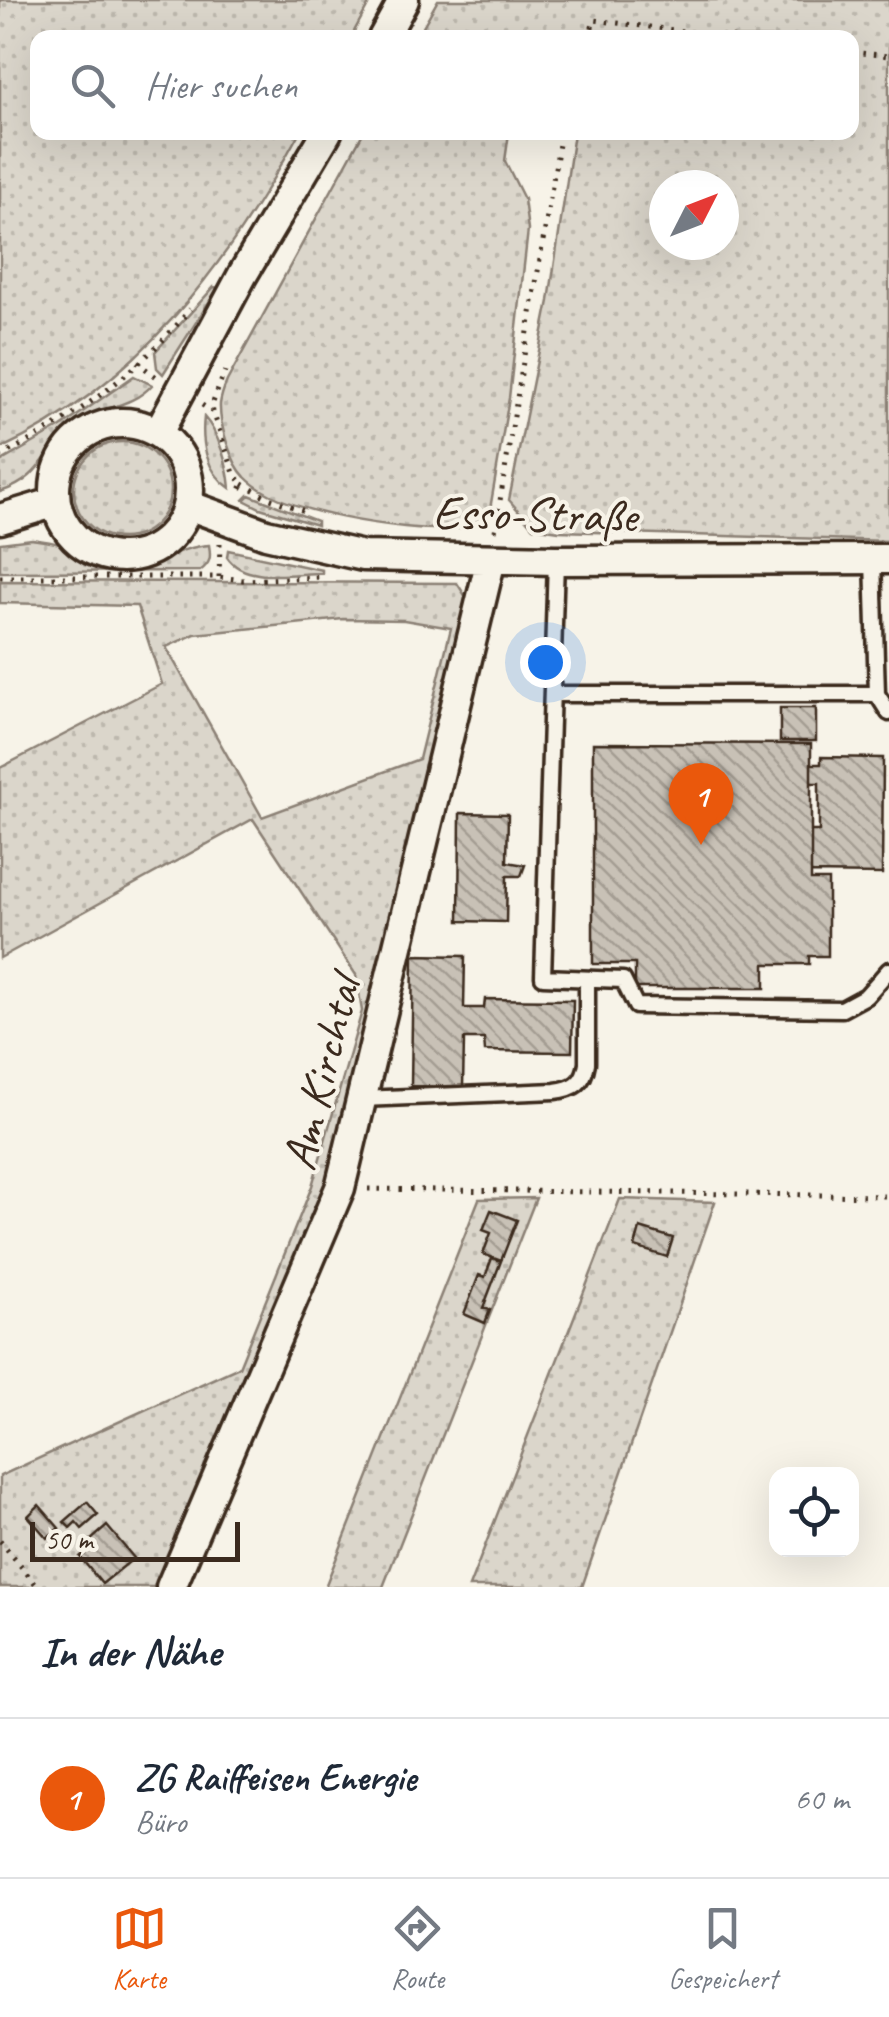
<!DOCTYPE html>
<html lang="de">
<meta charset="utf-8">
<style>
:root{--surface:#fff;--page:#f6f6f7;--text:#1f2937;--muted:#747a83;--line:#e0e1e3;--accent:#ea580c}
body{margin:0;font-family:Caveat,sans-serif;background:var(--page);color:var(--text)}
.controls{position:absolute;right:30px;bottom:30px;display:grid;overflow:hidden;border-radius:20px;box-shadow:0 10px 40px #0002}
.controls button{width:90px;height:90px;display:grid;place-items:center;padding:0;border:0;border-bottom:2px solid var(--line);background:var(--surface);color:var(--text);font:50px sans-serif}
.compass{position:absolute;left:649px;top:170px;width:90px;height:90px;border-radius:50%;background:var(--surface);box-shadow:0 10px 40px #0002;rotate:48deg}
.scale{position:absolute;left:30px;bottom:25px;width:210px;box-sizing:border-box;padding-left:10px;border:5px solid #3b2a1e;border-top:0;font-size:28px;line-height:35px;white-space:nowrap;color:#3b2a1e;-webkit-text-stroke:8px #f7f3e8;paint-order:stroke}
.you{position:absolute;left:545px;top:662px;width:35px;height:35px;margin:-25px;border:8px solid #fff;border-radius:50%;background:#1a73e8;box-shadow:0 0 0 15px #1a73e833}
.badge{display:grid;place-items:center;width:65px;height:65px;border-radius:50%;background:var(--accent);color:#fff;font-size:32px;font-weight:700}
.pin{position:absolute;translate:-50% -82px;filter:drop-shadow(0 2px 5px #0008)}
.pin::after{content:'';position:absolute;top:52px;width:35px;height:30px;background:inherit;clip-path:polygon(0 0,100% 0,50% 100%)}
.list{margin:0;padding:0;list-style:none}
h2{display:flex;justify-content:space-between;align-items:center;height:130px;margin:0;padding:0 40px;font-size:42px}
h2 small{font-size:32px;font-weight:400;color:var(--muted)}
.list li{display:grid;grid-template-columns:65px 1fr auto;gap:30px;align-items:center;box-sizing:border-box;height:160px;padding:0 40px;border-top:2px solid var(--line)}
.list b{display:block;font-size:38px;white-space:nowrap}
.list p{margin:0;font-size:32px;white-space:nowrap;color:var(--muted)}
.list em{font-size:32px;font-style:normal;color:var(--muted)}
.icon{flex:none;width:55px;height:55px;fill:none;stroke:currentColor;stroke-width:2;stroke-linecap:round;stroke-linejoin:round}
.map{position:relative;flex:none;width:889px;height:1587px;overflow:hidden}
.search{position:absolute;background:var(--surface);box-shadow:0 10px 40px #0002;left:30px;right:30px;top:30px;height:110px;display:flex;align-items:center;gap:25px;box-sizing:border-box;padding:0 35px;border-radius:20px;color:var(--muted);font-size:38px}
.sheet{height:290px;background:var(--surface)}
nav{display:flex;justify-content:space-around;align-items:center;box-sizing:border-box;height:140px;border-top:2px solid var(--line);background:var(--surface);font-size:28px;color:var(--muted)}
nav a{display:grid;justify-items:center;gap:5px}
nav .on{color:var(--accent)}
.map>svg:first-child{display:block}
.green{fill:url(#green-dots);stroke:#8b8074;stroke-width:2.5;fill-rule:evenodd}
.building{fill:url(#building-back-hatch);stroke:#3b2a1e;stroke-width:2.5}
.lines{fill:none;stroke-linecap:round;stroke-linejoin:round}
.service-casing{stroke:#3b2a1e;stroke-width:21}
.minor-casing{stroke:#3b2a1e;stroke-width:35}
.path{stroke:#3b2a1e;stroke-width:5;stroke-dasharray:2.5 8;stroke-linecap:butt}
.service{stroke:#f7f3e8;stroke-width:14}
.minor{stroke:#f7f3e8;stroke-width:28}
.labels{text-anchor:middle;stroke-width:8;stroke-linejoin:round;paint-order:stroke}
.street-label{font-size:48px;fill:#3b2a1e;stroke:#f7f3e8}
</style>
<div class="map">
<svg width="889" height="1587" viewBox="0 0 889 1587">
<defs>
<pattern id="green-dots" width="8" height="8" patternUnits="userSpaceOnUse" patternTransform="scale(2.5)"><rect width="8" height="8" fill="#dbd6cb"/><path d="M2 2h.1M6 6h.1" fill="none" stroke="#bdb8ae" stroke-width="1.8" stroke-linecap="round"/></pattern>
<pattern id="building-back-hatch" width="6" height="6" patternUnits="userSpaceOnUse" patternTransform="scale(2.5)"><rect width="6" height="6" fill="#c8c1b6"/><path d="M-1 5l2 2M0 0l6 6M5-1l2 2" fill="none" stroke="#a49d93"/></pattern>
</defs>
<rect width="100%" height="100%" fill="#f7f3e8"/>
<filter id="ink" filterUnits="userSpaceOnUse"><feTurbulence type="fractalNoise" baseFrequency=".01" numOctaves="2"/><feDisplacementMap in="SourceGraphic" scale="20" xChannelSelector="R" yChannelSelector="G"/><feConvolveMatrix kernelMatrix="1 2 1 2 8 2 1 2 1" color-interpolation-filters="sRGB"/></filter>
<g filter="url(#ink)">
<path class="green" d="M0,0H371L351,37L38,38V132L299,133C228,264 138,385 0,449Z
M438,0H889V541L559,531L533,527L509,500L549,301L574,133L852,132V38L417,37ZM664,185H724V245H664Z
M363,133H509L505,161L524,199L528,230L509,398L489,515C479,523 466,529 453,529C403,531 280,514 245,477C231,463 219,424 220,404C221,397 224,388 227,381Z
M214,287L218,288L163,374L157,368L155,352Z
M134,376L152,385C131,409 98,406 74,424C44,449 43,479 0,492V462L61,427Z
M204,417C219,433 228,466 230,488C206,472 201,443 204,417Z
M74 490a48 48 0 1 1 96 0a48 48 0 1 1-96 0Z
M249,495L317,521V525L260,508L244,500Z
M32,539C42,541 53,542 63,545C80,551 93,566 112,569C147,573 174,547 209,545C211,557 211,563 200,571L0,572V543Z
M228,550L322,570V573C293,573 245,584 227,557Z
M0,581L457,583L468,600L343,1133L324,1191L158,1587H0V1476L239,1367L312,1186L362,1011L356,975L253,819L0,958V768L162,684L137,606L0,603ZM343,619L404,620L451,628L419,759L262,817L166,647L195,634Z
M536,1198L383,1587H325L479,1199Z
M620,1199L715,1202L582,1587H469Z"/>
<path class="building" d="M780,708H816V741H780Z
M593,743L811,744V880H828V956H809V964H765V988H635V964H593Z
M821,757L883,758L882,874L811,873V831H819V783H811V764H821Z
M460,813L508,814L507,862L525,865L521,876H507L506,922L459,921Z
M413,955L465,956L464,1008H484L485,999L573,1000L572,1052L485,1051L484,1039H464L463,1087L411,1086Z
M491,1210L517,1220L501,1261L483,1254L491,1233L483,1230Z
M640,1228L673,1238L667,1257L635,1247Z
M492,1258L501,1261L483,1308L490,1310L485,1323L464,1314L479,1275L485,1277Z
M87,1502L98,1515L82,1529L76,1522L70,1528L64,1522Z
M39,1505L59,1528L47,1538L28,1516Z
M107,1526L134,1558L102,1584L80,1557L95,1544L91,1540Z"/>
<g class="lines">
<g class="service-casing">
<path id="service" d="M873,559L877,694L889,713
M556,560L543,977L623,980L636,1006L842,1009L866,996L889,970
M552,694H877
M361,1099L555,1091C574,1089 584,1083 587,1063V979"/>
</g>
<g class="minor-casing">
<path id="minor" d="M383,38L404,0
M55 490a67 67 0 1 1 134 0a67 67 0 1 1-134 0Z
M158,433L243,274L327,132
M188,505L266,534L363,556L556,560L889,559
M0,519L56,502
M171,1587L340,1188L491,559"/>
</g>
<path class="path" d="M589,38L594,20L737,38
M852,52L889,56
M137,362L159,379
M202,405L213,412L234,473L243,484L237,495
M213,412L212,405L225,371
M0,456C70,422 142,370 190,309
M243,484L268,498L310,513
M495,531L561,132
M0,577H219L243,580L322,577
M219,577L220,543
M368,1189L889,1196
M0,1541L38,1587"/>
<use href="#service" class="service"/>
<use href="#minor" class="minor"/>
</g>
</g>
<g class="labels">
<g class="street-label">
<text transform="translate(535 513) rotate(1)" y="17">Esso-Straße</text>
<text transform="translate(320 1073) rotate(-76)" y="17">Am Kirchtal</text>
</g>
</g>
</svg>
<div class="controls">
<button><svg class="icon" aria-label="locate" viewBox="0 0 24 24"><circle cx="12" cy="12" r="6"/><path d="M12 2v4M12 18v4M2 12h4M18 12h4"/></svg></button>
</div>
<svg class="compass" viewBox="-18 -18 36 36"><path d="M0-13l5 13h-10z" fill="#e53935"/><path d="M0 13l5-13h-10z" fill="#747a83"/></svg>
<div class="scale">50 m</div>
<div class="you"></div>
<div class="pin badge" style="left:701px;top:845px">1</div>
<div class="search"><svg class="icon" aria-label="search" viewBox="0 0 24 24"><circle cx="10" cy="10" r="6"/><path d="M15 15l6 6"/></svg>Hier suchen</div>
</div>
<section class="sheet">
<h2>In der Nähe<small></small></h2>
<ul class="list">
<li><span class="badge">1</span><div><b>ZG Raiffeisen Energie</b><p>Büro</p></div><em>60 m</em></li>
</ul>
</section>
<nav>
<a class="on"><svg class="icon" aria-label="map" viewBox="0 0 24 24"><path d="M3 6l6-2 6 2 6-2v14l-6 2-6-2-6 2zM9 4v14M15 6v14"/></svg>Karte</a>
<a><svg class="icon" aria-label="directions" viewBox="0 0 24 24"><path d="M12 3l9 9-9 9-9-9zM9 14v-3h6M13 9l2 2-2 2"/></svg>Route</a>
<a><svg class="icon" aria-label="saved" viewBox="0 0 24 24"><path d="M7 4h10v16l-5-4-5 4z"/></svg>Gespeichert</a>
</nav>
